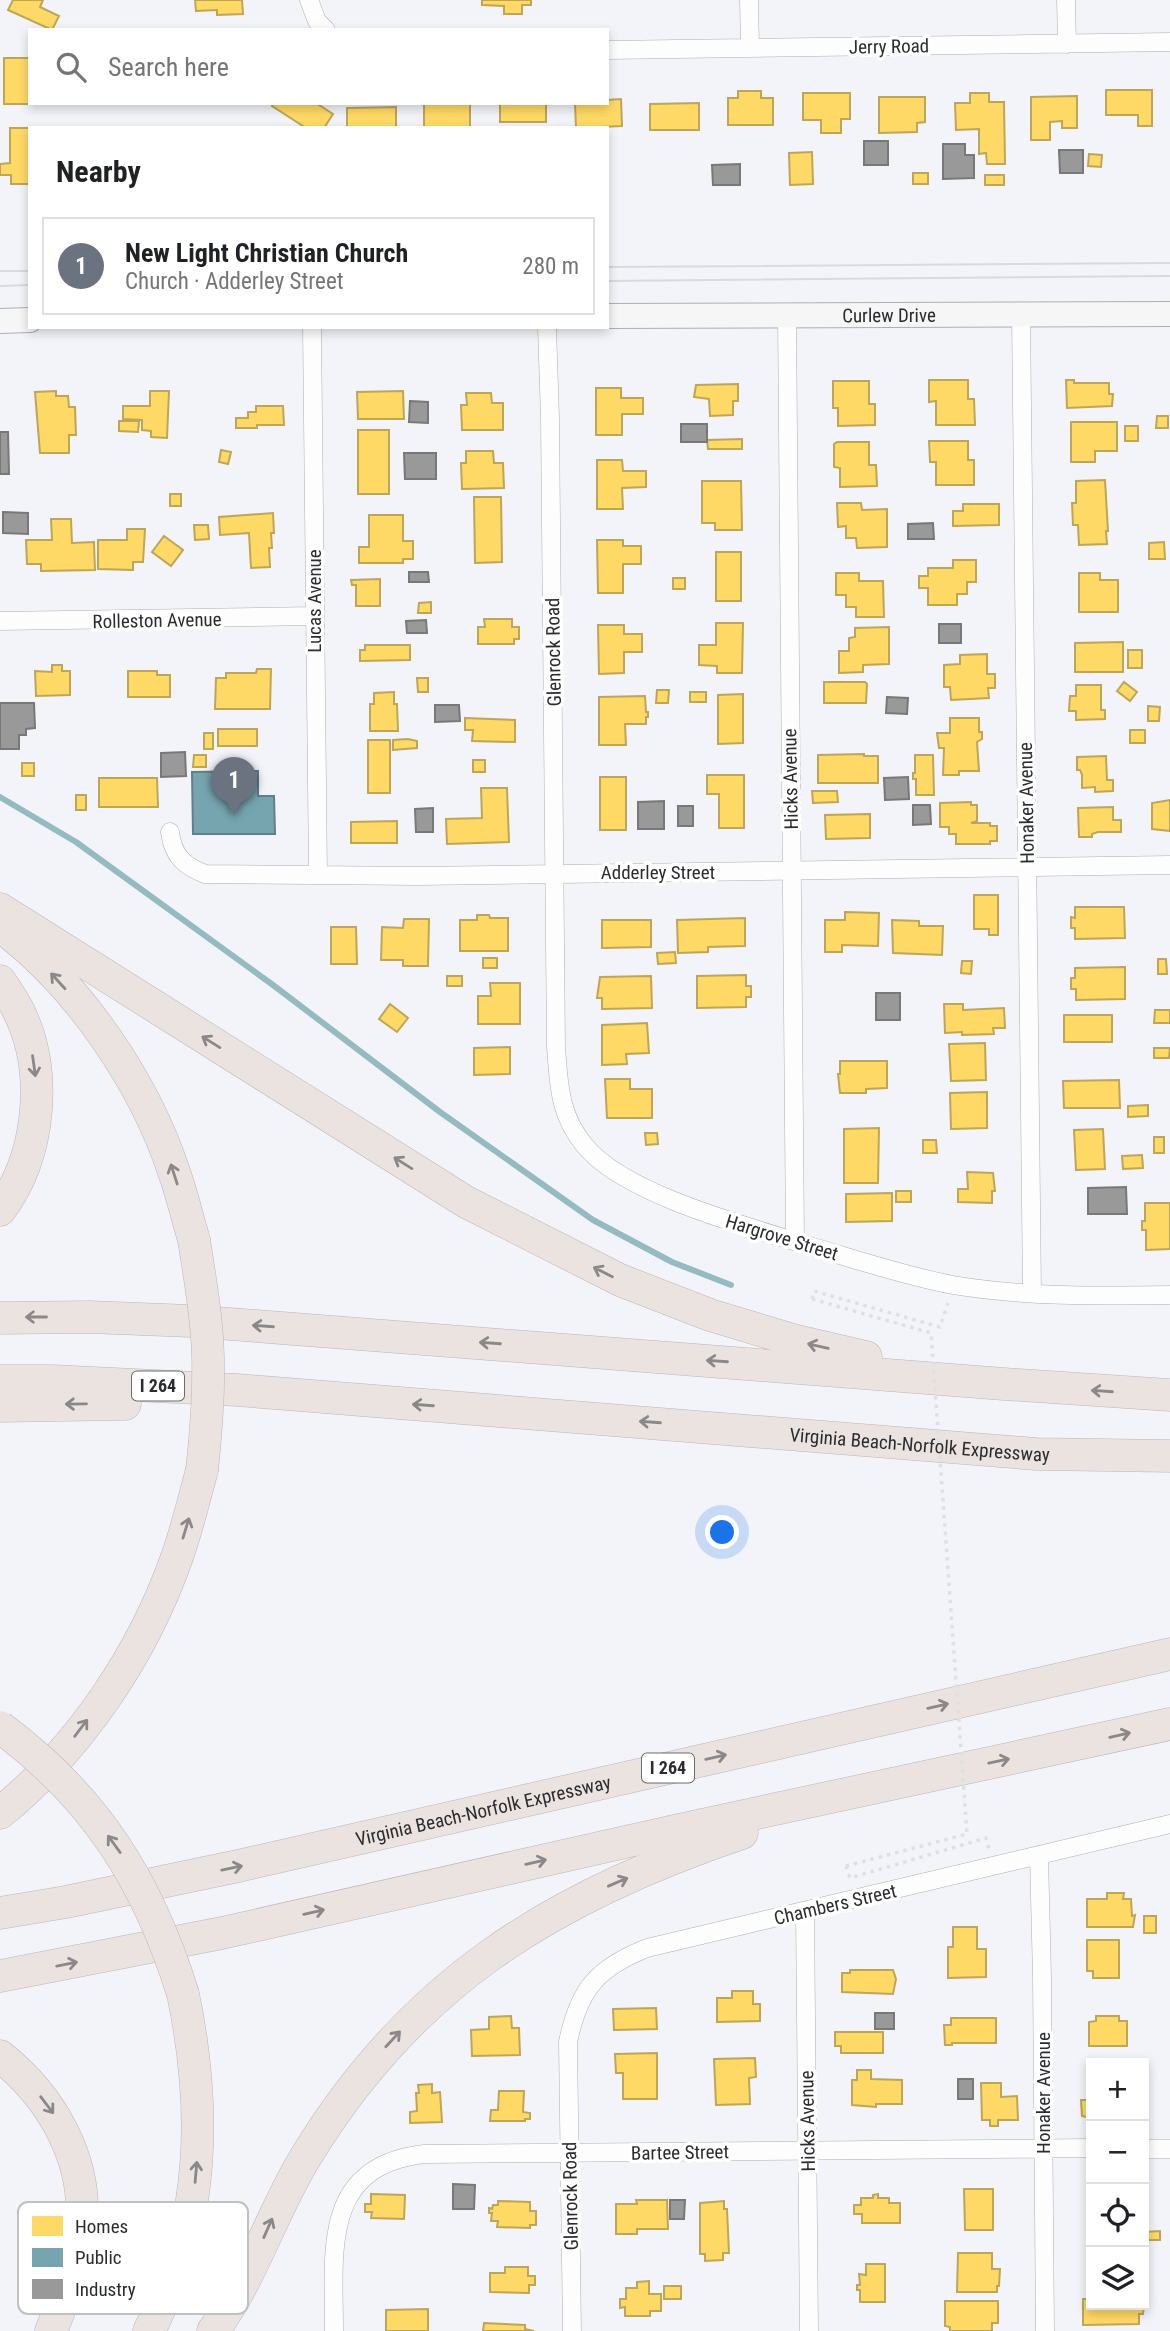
<!DOCTYPE html>
<meta charset="utf-8">
<style>
:root{--surface:#fff;--page:#f6f6f6;--text:#202124;--muted:#757577;--line:#e0e0e0;--accent:#b45309}
body{margin:0;font-family:"Roboto Condensed",sans-serif;background:var(--page);color:var(--text)}
.controls{position:absolute;right:21px;bottom:21px;display:grid;overflow:hidden;border-radius:0px;box-shadow:0 4px 10px #0003}
.controls button{width:63px;height:63px;display:grid;place-items:center;padding:0;border:0;border-bottom:2px solid var(--line);background:var(--surface);color:var(--text);font:35px sans-serif}
.you{position:absolute;left:723px;top:1533px;width:24px;height:24px;margin:-18px;border:5px solid #fff;border-radius:50%;background:#1a73e8;box-shadow:0 0 0 10px #1a73e833}
.badge{display:grid;place-items:center;width:46px;height:46px;border-radius:50%;background:var(--accent);color:#fff;font-size:23px;font-weight:700}
.pin{position:absolute;translate:-50% -58px;filter:drop-shadow(0 2px 4px #0008)}
.pin::after{content:'';position:absolute;top:37px;width:24px;height:21px;background:inherit;clip-path:polygon(0 0,100% 0,50% 100%)}
.list{margin:0;padding:0;list-style:none}
h2{display:flex;justify-content:space-between;align-items:center;height:91px;margin:0;padding:0 28px;font-size:30px}
h2 small{font-size:23px;font-weight:400;color:var(--muted)}
.list li{display:grid;grid-template-columns:46px 1fr auto;gap:21px;align-items:center;box-sizing:border-box;height:98px;margin:0 14px 14px;padding:0 14px;border:2px solid var(--line);border-radius:0px}
.list b{display:block;font-size:26px;white-space:nowrap}
.list p{margin:0;font-size:23px;white-space:nowrap;color:var(--muted)}
.list em{font-size:23px;font-style:normal;color:var(--muted)}
.icon{flex:none;width:38px;height:38px;fill:none;stroke:currentColor;stroke-width:2;stroke-linecap:round;stroke-linejoin:round}
.map{position:relative;flex:none;width:1170px;height:2331px;overflow:hidden}
.search{position:absolute;background:var(--surface);box-shadow:0 4px 10px #0003;left:28px;top:28px;width:581px;height:77px;display:flex;align-items:center;gap:18px;box-sizing:border-box;padding:0 24px;border-radius:0px;color:var(--muted);font-size:26px}
.panel{position:absolute;background:var(--surface);box-shadow:0 4px 10px #0003;left:28px;top:126px;width:581px;height:203px;border-radius:0px}
.map>svg:first-child{display:block}
.homes{fill:#ffd966;stroke:#bfa556;stroke-width:2}
.public{fill:#76a5af;stroke:#608189;stroke-width:2}
.industry{fill:#999;stroke:#787879;stroke-width:2}
.lines{fill:none;stroke-linecap:round;stroke-linejoin:round}
.stream{stroke:#94bbc0;stroke-width:6}
.street-casing{stroke:#aeafb2;stroke-width:19}
.secondary-casing{stroke:#aeafb2;stroke-width:26}
.highway-casing{stroke:#beb5b5;stroke-width:33}
.path{stroke:#dfe0e2;stroke-width:3.5;stroke-dasharray:3.5 5;stroke-linecap:butt}
.street{stroke:#fdfdfe;stroke-width:18}
.secondary{stroke:#f7f6f6;stroke-width:24}
.highway{stroke:#eae3e0;stroke-width:32}
.tram{stroke:#dadadc;stroke-width:2}
.highway-bridge-casing{stroke:#beb5b5;stroke-width:33;stroke-linecap:butt}
.path-bridge{stroke:#dfe0e2;stroke-width:3.5;stroke-dasharray:3.5 5;stroke-linecap:butt}
.highway-bridge{stroke:#eae3e0;stroke-width:32}
.oneway{stroke:#8a8888}
.labels{text-anchor:middle;stroke-width:7;stroke-linejoin:round;paint-order:stroke}
.shield{fill:#fff;stroke:#6b6b6d;stroke-width:2}
.shield-label{font-size:18px;font-weight:bold;fill:#2b2c2f}
.street-label{font-size:19px;fill:#2b2c2f;stroke:#fff}
.key{fill:#fff;stroke:#bfc0c1;stroke-width:2}
.key-label{font-size:19px;fill:#2b2c2f}
</style>
<div class="map">
<svg width="1170" height="2331" viewBox="0 0 1170 2331">
<rect width="100%" height="100%" fill="#f3f4f9"/>
<path class="homes" d="M13,0H43L40,7L59,16L52,30L8,10Z
M195,0H242L243,14L217,15V10L196,11Z
M482,0H531V5H522V14H504V6L482,5Z
M4,58H30V103L38,104H4Z
M1106,90H1152V126H1138V115H1106Z
M738,91H761V98H773V125H728V98H738Z
M803,93H850V119H841V133H821V120H803Z
M970,93H989V102H1004L1005,164H987L986,153L979,154V129L956,130L955,103H970Z
M1077,96V128H1062V121L1050,122V140H1031V97Z
M879,97H925V122L917,123V132L879,133Z
M621,99L622,126L576,128L575,103H607V100Z
M274,103H316L333,114L324,128H306L272,106Z
M424,103H470V128H424Z
M500,103H546V122H500Z
M699,103V130H650V104Z
M396,107V128H347V108Z
M10,128H30V184H11V175H0V164L10,163Z
M812,152L813,184L790,185L789,153Z
M1089,154L1102,155L1101,167L1088,166Z
M913,173H928V184H913Z
M985,175H1004V185H985Z
M929,380H968V399H974L975,425H936V401L929,402Z
M1066,380H1074V383H1109V394H1113L1112,406L1067,408Z
M833,381H869V404H875V425L838,426V408H833Z
M738,384V401H733V415L710,416L709,399L694,397L696,385Z
M596,388H621V398H643V414H622V435H596Z
M56,391V396H68L69,407H75L76,435H69V453H40L35,392Z
M150,391H169L167,438L151,437V431L142,430V420L123,419V406H150Z
M403,391L404,419H358L357,392Z
M466,393H491L492,403H503V430H462L461,405H467Z
M256,406H283L284,425H257V428H236V418H248V412H256Z
M1157,416H1168V428H1156Z
M119,421H139L138,432L119,431Z
M1071,422H1117V451H1095V462H1071Z
M1125,426H1138V441H1125Z
M358,430H389V494H358Z
M742,439V449H708L707,440Z
M929,441H968V460H974V485H936V462H930Z
M837,442H869V465H876L877,486L840,487V468L834,467V444Z
M221,450L231,452L228,464L219,462Z
M466,451H493L494,463H503L504,488L462,489L461,463H466Z
M597,460H622L623,471H646V487L622,488L623,509H597Z
M1105,480L1108,531H1106L1107,544L1079,545L1078,525H1073L1072,503H1076V481Z
M702,481H741L742,530H715V523H702Z
M170,494H181V506H170Z
M474,497H501L502,562L475,563Z
M837,503H861L862,510L887,509V547L857,548L856,538H846V526L838,527Z
M963,504H999V525L953,526V511H963Z
M273,513L274,533H271L272,548H269L270,567L251,568L249,533L220,535L219,517Z
M369,515H403V541H413V559H403V563H359V547H369Z
M51,519H71L72,543L94,542L95,570L41,571V564H27L26,540H52Z
M194,525H208L209,539L195,540Z
M127,529H145L143,562H133V570L98,569V540H127Z
M164,536L183,550L171,566L152,552Z
M597,540H623V546H641V564H623V593H598Z
M1164,542L1165,559H1149V543Z
M716,552H741V601H716Z
M953,560H976V582H967V594H957V605H928V588H919V576H928V568H953Z
M836,573H859V581H883L884,617H856V607H846V595H836Z
M1079,573H1100V580H1118V612H1079Z
M673,578H685V589H673Z
M380,579V606H356V585H352L351,580Z
M431,602V613H418L419,603Z
M484,619H512V627H519V639H514V644H478V627H485Z
M716,623H743L742,673H717V666L699,665V645H716Z
M598,625H624V634H642V652H624V673L599,674Z
M889,627V664L863,665V672L839,673V651H849V638L855,637V628Z
M1123,642V672H1075V643Z
M365,645H410V660L360,661V650H365Z
M1128,650H1142V668H1128Z
M987,654V674H995V688H988L989,698L951,700L950,687H944V665L960,664V655Z
M52,665H62V671H70V695L36,696L35,671L52,672Z
M257,669H271L270,709H215L216,678H226V673H256Z
M128,671H157V675H170V697H128Z
M417,678H428V692H418Z
M824,682H865L867,684L866,703H824Z
M1124,682L1137,692L1130,701L1117,691Z
M1076,685H1101V710H1105V719L1076,720V711H1069L1070,696H1076Z
M657,690H669L668,703H656Z
M394,692V704H397L398,731H370V704H374V693Z
M690,692H706V702H690Z
M743,694V743L718,744V695Z
M645,696L646,712H648V717H646V724H625L626,745H599V697Z
M1148,706L1160,707L1159,721H1148Z
M465,718L515,720V742L472,741L473,730H465Z
M950,718H979V732H982V739L977,742L979,771H959V775H943L944,748H939L937,733H950Z
M218,729H257V746H218Z
M1130,730H1145V743H1130Z
M204,733H213V749H204Z
M408,739L417,741V748L393,750V740Z
M368,740H390V793H368Z
M864,754V756H878V783H818V755Z
M194,755H206V767H193Z
M915,755H933L934,795H916V779H913V773H915Z
M1106,756L1107,780H1113V791L1095,792V787L1082,788V775L1080,770H1077V757Z
M473,760H485V772H473Z
M22,763H34V776H22Z
M707,775H744V828H719V794H707Z
M600,777H626V830H600Z
M99,778H157L158,807H99Z
M481,788H507L509,842L447,844L446,819L482,818Z
M812,791H837L838,802L813,803Z
M76,795H86V810H76Z
M1170,800V831L1152,829V803Z
M971,802V805H977V821L971,823H990V826H997V841H990V844H956V834H949V827H940V803Z
M1113,807V820H1121V832H1098L1092,834V837H1079L1078,808Z
M870,814V838L826,839L825,815Z
M397,821V843H351V822Z
M974,895H998V935H989V929H974Z
M1075,907H1124L1125,938L1075,939V928H1071V917L1075,918Z
M845,912L879,913L878,946L842,945V952H825V920H845Z
M477,915H489L490,918H508V951H460V920H477Z
M745,918V946L708,947V952L678,953L677,920Z
M404,919H429L428,966H403V960H381L382,927L403,928Z
M602,920H651V947L602,948Z
M892,920L919,921V926H943L942,955L893,953Z
M331,927H356L357,964H331Z
M675,952L676,963L658,964L657,953Z
M483,958H497V968H483Z
M1158,959H1166L1167,974H1158Z
M962,961H972L971,974L961,973Z
M1125,967V999L1076,1000V989H1071V978H1075V968Z
M746,975V986H751V997H746V1007L697,1008V976Z
M447,976H462V986H447Z
M651,976L652,1008L602,1009V998H597L600,977Z
M490,983H520V1024H478V996H491Z
M390,1004L408,1018L397,1032L379,1019Z
M944,1004H963V1010L1004,1008L1005,1028H993L994,1034L962,1035V1032L945,1033Z
M1155,1010H1170V1023H1154Z
M1064,1015H1112V1042H1064Z
M647,1023L649,1053L626,1054L627,1064L602,1065V1025Z
M985,1043L986,1080L951,1081L949,1044Z
M510,1047V1074L474,1075V1048Z
M1154,1048H1170L1169,1058H1154Z
M840,1061H887V1088L866,1089V1093H840L838,1074H840Z
M605,1079H630V1089H652V1118H607Z
M1119,1080L1120,1108H1064L1063,1081Z
M987,1092V1128L951,1129L950,1093Z
M1148,1105V1116L1128,1117V1106Z
M879,1128L878,1183H844V1129Z
M1103,1129L1105,1169L1076,1170L1074,1130Z
M645,1133H657L658,1144L646,1145Z
M1154,1137H1164V1153H1154Z
M923,1140H936L937,1153H923Z
M1142,1155L1143,1168L1123,1169L1122,1156Z
M967,1172L993,1173L995,1191H992V1203L958,1202V1189H968Z
M896,1191H911V1202H896Z
M892,1193V1221L846,1222V1194Z
M1145,1203H1170V1249L1146,1250V1230H1142V1221H1145Z
M1107,1893H1124L1123,1899H1131L1132,1916L1135,1915L1133,1927H1087V1899H1107Z
M1144,1916H1156V1933H1144Z
M953,1927H977V1949H986V1977L948,1978V1947H953Z
M1087,1940H1119V1978H1093V1971H1087Z
M850,1970H893L896,1979L893,1994L842,1992V1973H850Z
M732,1991H753V2004H760V2021L717,2022V1998H732Z
M656,2008L657,2029L614,2030L613,2009Z
M511,2016L512,2028H519L520,2055L472,2056L471,2030L489,2029V2017Z
M1096,2016H1119V2021H1127V2046H1089V2022L1096,2021Z
M951,2018H996V2043H952V2045H945L944,2025H951Z
M835,2032H883V2053H841V2046H835Z
M657,2053V2099H623V2073H616L615,2054Z
M755,2058L756,2077L749,2078L750,2104L716,2105L714,2059Z
M857,2070H871V2079L902,2080V2104H876V2107L852,2105V2080H857Z
M981,2083H1001V2097L1017,2096L1018,2120H998V2126H990V2120H982Z
M432,2084V2093L440,2092L442,2122L410,2123V2112L417,2111L416,2093H419L418,2085Z
M499,2091H524L523,2112L530,2113V2119H525V2121H490L491,2110H498Z
M1087,2098H1091V2118L1082,2116L1081,2100H1087Z
M964,2189H993V2230H965Z
M371,2194L405,2195L404,2219L371,2218L372,2212H365V2204H371Z
M878,2194V2198H889V2203H900V2223H862V2214H854V2205H861V2198H873V2195Z
M636,2200H667L668,2229H637V2234H616V2204H637Z
M498,2201L530,2202V2211H536V2225H530V2228L497,2227L498,2221H491L492,2213H489V2208L492,2209L493,2205H498Z
M724,2201V2209H727L729,2253H723V2260L705,2261V2254H700V2203Z
M1160,2231V2240H1144V2232Z
M958,2253H992V2269H1000L999,2286H997V2292H957Z
M866,2264H885V2302H860V2290H857V2285H860L859,2274L866,2275Z
M505,2267H528V2276H535V2285H529V2293L490,2292V2273H505Z
M649,2281V2294H661V2311H650V2316H625V2307L620,2308V2299H626V2288H637V2282Z
M664,2286H681V2299H664Z
M1083,2299H1091V2305H1144L1143,2314H1139V2324L1083,2325Z
M945,2301H998V2323H992V2331H950V2327L945,2326Z
M428,2309V2331H386V2310Z
M484,2323L525,2325V2329L534,2331H483Z"/>
<path class="public" d="M258,771V796H274L275,834H193L192,772Z"/>
<path class="industry" d="M864,141H888V165H864Z
M943,144H965V155H974V178L943,179Z
M1059,150H1083V173H1060Z
M740,164V185H713L712,165Z
M410,401L428,402V423L409,422Z
M681,424H707V442H681Z
M0,432H8L9,474H0Z
M404,453H436V479H405Z
M3,512L28,513V534L3,533Z
M933,523L934,539H908V524Z
M409,572H428L429,582H409Z
M426,620L427,633H407L406,621Z
M939,624H961V643H939Z
M887,697L908,698L907,714L886,713Z
M0,703H34L35,728L26,729V735H19V749H0Z
M435,705H459L460,721L435,722Z
M185,752L186,776L161,777V753Z
M908,777L909,799L885,800L884,778Z
M664,801V829H638V802Z
M913,805H930L931,824L913,825Z
M678,806H693V826H678Z
M433,808V832H416L415,809Z
M876,993H900V1020H876Z
M1126,1187L1127,1214H1088V1188Z
M875,2013H894V2029H875Z
M958,2079H973V2099H958Z
M453,2184L475,2185L474,2209H453Z
M670,2200H685L684,2219H670Z"/>
<g class="lines">
<path class="stream" d="M0,797L76,842L273,985L440,1112L593,1220L672,1262L731,1285"/>
<g class="street-casing">
<path id="street" d="M309,0L317,21L326,30
M749,0L750,48
M1066,0L1067,44
M607,50L1170,42
M1021,315L1032,1292
M787,316L795,1241
M312,327L318,875
M547,327L550,418L556,1047C559,1085 559,1115 585,1146C625,1195 750,1227 810,1246C858,1260 905,1276 953,1285C1024,1297 1098,1296 1170,1295
M0,621L314,616
M170,832C173,856 184,866 205,874L418,876L1170,865
M1039,1856L1042,1977L1045,2331
M805,1911L809,2331
M1144,2149H1170
M334,2331C334,2251 321,2166 424,2154L1091,2148
M572,2331L568,2042C579,1989 597,1968 647,1948L1170,1824"/>
</g>
<g class="secondary-casing">
<g id="secondary">
<path id="s1" d="M607,316L1170,314"/>
<path d="M0,321L30,320"/>
</g>
</g>
<g class="highway-casing">
<g id="highway">
<path d="M0,909L466,1202L620,1280L710,1315L793,1340L866,1357"/>
<path d="M8,932C81,989 145,1084 174,1172C182,1194 187,1217 194,1240"/>
<path d="M0,981C6,990 12,999 17,1008C49,1069 41,1155 0,1210"/>
<path d="M0,1318L89,1317L191,1321L1004,1384L1170,1395"/>
<path id="s2" d="M0,1381H52L237,1390L1036,1454L1170,1456"/>
<path d="M0,1406L125,1404"/>
<path d="M0,1813C80,1748 143,1654 177,1557C187,1529 194,1499 202,1470"/>
<path id="s3" d="M0,1913L66,1902L238,1866L1170,1654"/>
<path d="M0,1976L222,1933L683,1829L1170,1724"/>
<path d="M0,2056C51,2096 89,2161 81,2228C77,2262 64,2300 51,2331"/>
<path d="M149,2331C205,2224 207,2110 183,1994"/>
<path d="M213,2331C252,2279 271,2214 305,2158C411,1983 552,1897 742,1833"/>
</g>
</g>
<path class="path" d="M812,1299L814,1291L940,1327L948,1303
M846,1866L850,1878L986,1838L989,1849"/>
<use href="#street" class="street"/>
<use href="#secondary" class="secondary"/>
<use href="#highway" class="highway"/>
<path class="tram" d="M607,267L1170,263
M0,271H30
M607,281L1170,276
M0,286L30,285"/>
<g class="highway-bridge-casing">
<path id="highway-bridge" d="M194,1240C200,1279 207,1318 208,1357C209,1395 206,1433 202,1470
M0,1727C96,1798 148,1882 183,1994"/>
</g>
<path class="path-bridge" d="M812,1299L931,1333L967,1834L846,1866"/>
<use href="#highway-bridge" class="highway-bridge"/>
</g>
<defs><path id="oneway-shaft" d="M-6 0H5M1.5-3L5.5 0L1.5 3" fill="none" stroke-width="1.6" stroke-linecap="round" stroke-linejoin="round" transform="scale(1.75)"/></defs>
<g class="oneway">
<use href="#oneway-shaft" transform="translate(58 981) rotate(-132)"/>
<use href="#oneway-shaft" transform="translate(211 1042) rotate(-148)"/>
<use href="#oneway-shaft" transform="translate(34 1066) rotate(82)"/>
<use href="#oneway-shaft" transform="translate(403 1163) rotate(-148)"/>
<use href="#oneway-shaft" transform="translate(174 1174) rotate(-108)"/>
<use href="#oneway-shaft" transform="translate(603 1272) rotate(-153)"/>
<use href="#oneway-shaft" transform="translate(36 1317) rotate(180)"/>
<use href="#oneway-shaft" transform="translate(263 1326) rotate(-176)"/>
<use href="#oneway-shaft" transform="translate(490 1343) rotate(-176)"/>
<use href="#oneway-shaft" transform="translate(818 1346) rotate(-167)"/>
<use href="#oneway-shaft" transform="translate(717 1361) rotate(-176)"/>
<use href="#oneway-shaft" transform="translate(1102 1391) rotate(-176)"/>
<use href="#oneway-shaft" transform="translate(76 1404) rotate(179)"/>
<use href="#oneway-shaft" transform="translate(423 1405) rotate(-176)"/>
<use href="#oneway-shaft" transform="translate(650 1422) rotate(-176)"/>
<use href="#oneway-shaft" transform="translate(186 1528) rotate(-73)"/>
<use href="#oneway-shaft" transform="translate(938 1706) rotate(-13)"/>
<use href="#oneway-shaft" transform="translate(81 1728) rotate(-53)"/>
<use href="#oneway-shaft" transform="translate(1120 1735) rotate(-13)"/>
<use href="#oneway-shaft" transform="translate(716 1757) rotate(-13)"/>
<use href="#oneway-shaft" transform="translate(999 1761) rotate(-12)"/>
<use href="#oneway-shaft" transform="translate(114 1844) rotate(-126)"/>
<use href="#oneway-shaft" transform="translate(536 1862) rotate(-13)"/>
<use href="#oneway-shaft" transform="translate(232 1868) rotate(-12)"/>
<use href="#oneway-shaft" transform="translate(618 1882) rotate(-23)"/>
<use href="#oneway-shaft" transform="translate(314 1912) rotate(-13)"/>
<use href="#oneway-shaft" transform="translate(67 1964) rotate(-11)"/>
<use href="#oneway-shaft" transform="translate(393 2039) rotate(-47)"/>
<use href="#oneway-shaft" transform="translate(47 2105) rotate(53)"/>
<use href="#oneway-shaft" transform="translate(196 2172) rotate(-85)"/>
<use href="#oneway-shaft" transform="translate(268 2228) rotate(-66)"/>
</g>
<g class="labels">
<g class="shield">
<rect x="132" y="1371.5" width="52" height="29" rx="5"/>
<rect x="642" y="1753.5" width="52" height="29" rx="5"/>
</g>
<g class="shield-label">
<text x="158" y="1392">I 264</text>
<text x="668" y="1774">I 264</text>
</g>
<g class="street-label">
<text transform="translate(889 46) rotate(-1)" y="7">Jerry Road</text>
<text dy="7" stroke="none"><textPath href="#s1" startOffset="282">Curlew Drive</textPath></text>
<text transform="translate(314 601) rotate(-90)" y="7">Lucas Avenue</text>
<text transform="translate(157 620) rotate(-1)" y="7">Rolleston Avenue</text>
<text transform="translate(553 652) rotate(-91)" y="7">Glenrock Road</text>
<text transform="translate(790 779) rotate(-91)" y="7">Hicks Avenue</text>
<text transform="translate(1026 803) rotate(-91)" y="7">Honaker Avenue</text>
<text x="658" y="879">Adderley Street</text>
<text transform="translate(782 1237) rotate(17)" y="7">Hargrove Street</text>
<text dy="7" stroke="none"><textPath href="#s2" startOffset="922">Virginia Beach-Norfolk Expressway</textPath></text>
<text dy="7" stroke="none"><textPath href="#s3" startOffset="494">Virginia Beach-Norfolk Expressway</textPath></text>
<text transform="translate(835 1904) rotate(-13)" y="7">Chambers Street</text>
<text transform="translate(1043 2093) rotate(-90)" y="7">Honaker Avenue</text>
<text transform="translate(807 2121) rotate(-91)" y="7">Hicks Avenue</text>
<text transform="translate(680 2152) rotate(-1)" y="7">Bartee Street</text>
<text transform="translate(570 2196) rotate(-91)" y="7">Glenrock Road</text>
</g>
</g>
<rect x="18" y="2202" width="230" height="112" rx="10" class="key"/>
<rect x="32" y="2216" width="31" height="20" fill="#ffd966"/>
<rect x="32" y="2248" width="31" height="19" fill="#76a5af"/>
<rect x="32" y="2279" width="31" height="20" fill="#999"/>
<g class="key-label">
<text x="75" y="2233">Homes</text>
<text x="75" y="2264">Public</text>
<text x="75" y="2296">Industry</text>
</g>
</svg>
<div class="controls">
<button>+</button>
<button>−</button>
<button><svg class="icon" aria-label="locate" viewBox="0 0 24 24"><circle cx="12" cy="12" r="6"/><path d="M12 2v4M12 18v4M2 12h4M18 12h4"/></svg></button>
<button><svg class="icon" aria-label="layers" viewBox="0 0 24 24"><path d="M12 4l9 5-9 5-9-5zM3 14l9 5 9-5"/></svg></button>
</div>
<div class="you"></div>
<div class="pin badge" style="left:234px;top:815px;background:#6b7280">1</div>
<div class="search"><svg class="icon" aria-label="search" viewBox="0 0 24 24"><circle cx="10" cy="10" r="6"/><path d="M15 15l6 6"/></svg>Search here</div>
<section class="panel">
<h2>Nearby<small></small></h2>
<ul class="list">
<li><span class="badge" style="background:#6b7280">1</span><div><b>New Light Christian Church</b><p>Church · Adderley Street</p></div><em>280 m</em></li>
</ul>
</section>
</div>
